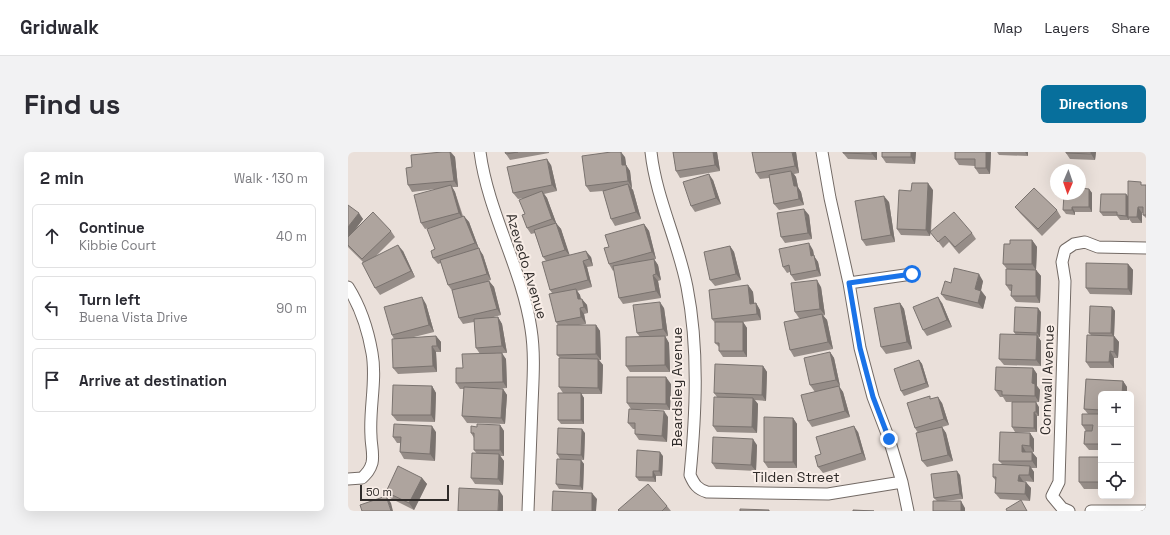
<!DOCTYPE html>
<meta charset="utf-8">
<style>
:root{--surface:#fff;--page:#f2f2f3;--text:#2b2b33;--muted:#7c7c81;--line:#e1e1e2;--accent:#076f9c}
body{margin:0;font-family:"Space Grotesk",sans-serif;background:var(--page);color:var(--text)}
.controls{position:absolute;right:12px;bottom:12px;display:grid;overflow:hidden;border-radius:6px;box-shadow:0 4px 16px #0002}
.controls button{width:36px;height:36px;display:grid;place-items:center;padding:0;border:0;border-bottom:1px solid var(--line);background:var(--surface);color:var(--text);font:20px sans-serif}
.compass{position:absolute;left:702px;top:12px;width:36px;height:36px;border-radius:50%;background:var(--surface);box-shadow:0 4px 16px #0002;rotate:182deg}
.scale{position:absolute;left:12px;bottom:10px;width:89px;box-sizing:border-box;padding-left:4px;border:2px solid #2f2b29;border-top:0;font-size:11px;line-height:14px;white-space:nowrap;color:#2f2b29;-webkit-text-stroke:3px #f8ede7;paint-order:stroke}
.stop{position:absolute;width:12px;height:12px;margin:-9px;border:3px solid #1a73e8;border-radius:50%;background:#fff}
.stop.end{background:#1a73e8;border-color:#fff;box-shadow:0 1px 4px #0008}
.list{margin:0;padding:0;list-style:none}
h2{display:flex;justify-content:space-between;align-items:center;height:52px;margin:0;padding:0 16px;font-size:17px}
h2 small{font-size:13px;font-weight:400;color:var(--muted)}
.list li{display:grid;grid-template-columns:26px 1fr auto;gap:12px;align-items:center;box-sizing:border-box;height:64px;margin:0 8px 8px;padding:0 8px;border:1px solid var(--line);border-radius:6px}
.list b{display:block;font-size:15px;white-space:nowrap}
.list p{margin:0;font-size:13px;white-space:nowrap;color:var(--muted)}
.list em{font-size:13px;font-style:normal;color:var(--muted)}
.icon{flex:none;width:22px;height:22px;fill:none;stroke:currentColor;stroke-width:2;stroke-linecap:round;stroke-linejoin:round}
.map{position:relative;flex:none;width:798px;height:359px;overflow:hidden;border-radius:6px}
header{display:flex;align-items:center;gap:24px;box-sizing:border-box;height:56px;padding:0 20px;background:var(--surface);border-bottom:1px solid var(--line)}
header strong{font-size:19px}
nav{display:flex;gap:22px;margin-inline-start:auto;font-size:14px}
.intro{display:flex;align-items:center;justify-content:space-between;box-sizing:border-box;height:96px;padding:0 24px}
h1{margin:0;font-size:28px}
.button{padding:10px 18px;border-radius:6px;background:var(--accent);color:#fff;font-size:14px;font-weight:700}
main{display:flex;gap:24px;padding:0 24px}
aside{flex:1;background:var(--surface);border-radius:6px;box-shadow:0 4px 16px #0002}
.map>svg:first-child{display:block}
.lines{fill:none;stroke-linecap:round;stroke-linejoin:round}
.minor-casing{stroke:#736a65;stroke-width:13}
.minor{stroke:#fff;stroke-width:11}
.wall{fill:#968d88}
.shaded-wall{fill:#7a736f}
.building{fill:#aea49e;stroke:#7a736f}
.route{stroke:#1a73e8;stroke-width:5}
.labels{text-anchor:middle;stroke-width:4;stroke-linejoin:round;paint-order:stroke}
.street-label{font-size:14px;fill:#2f2b29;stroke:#f8ede7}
</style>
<header>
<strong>Gridwalk</strong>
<nav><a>Map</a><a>Layers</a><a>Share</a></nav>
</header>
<div class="intro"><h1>Find us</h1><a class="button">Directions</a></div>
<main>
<aside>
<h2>2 min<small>Walk · 130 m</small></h2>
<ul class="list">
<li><svg class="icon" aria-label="ahead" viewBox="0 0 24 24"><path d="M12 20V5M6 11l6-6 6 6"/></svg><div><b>Continue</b><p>Kibbie Court</p></div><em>40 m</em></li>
<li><svg class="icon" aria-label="left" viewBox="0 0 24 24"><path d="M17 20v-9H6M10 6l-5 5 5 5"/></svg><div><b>Turn left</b><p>Buena Vista Drive</p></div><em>90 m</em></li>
<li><svg class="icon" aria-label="arrive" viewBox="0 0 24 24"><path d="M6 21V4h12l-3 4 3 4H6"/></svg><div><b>Arrive at destination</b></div></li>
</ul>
</aside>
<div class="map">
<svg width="798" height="359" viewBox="0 0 798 359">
<rect width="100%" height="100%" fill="#eae0da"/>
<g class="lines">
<g class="minor-casing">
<path id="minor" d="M132,0C140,61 174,116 183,177C187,202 185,228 184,253C183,288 181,324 180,359
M303,0C308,46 330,89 339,135C351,196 348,261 342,323C346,332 349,337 359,340L480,342L554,330
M474,0L482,46L501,131L512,196L525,245L541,287L554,330L560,359
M501,131L564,122
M0,135C12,154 20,178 24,201C29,228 21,256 23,284C23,293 26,302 24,311C22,318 19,321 14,326L0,327
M721,359L714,356L704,344L711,330L717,129L714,110L717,98L726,92L737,90L750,95L798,96
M743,359H798"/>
</g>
<use href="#minor" class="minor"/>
</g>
<path class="wall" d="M94,0H103L107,5L110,35H104L107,40L115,64L121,70L131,97L135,103L143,128L134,131L141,129L146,135L153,163L142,166L150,165L154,172L159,201H147L158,207L159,236L149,237H155L159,243L157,272L119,271L114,264L116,237H112L108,231L115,216L132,202L128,196L126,170L115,172L111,166L105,140L100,133L93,111L90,112L85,106L87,97L86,75L77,77L73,71L88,37L64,40L60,33L64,15Z
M157,0H201V1L162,8L158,2Z
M325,0H369L372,19L332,26L328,19Z
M448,0L451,21L446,22L448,25L450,35L453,40L456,53L431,58L426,52L421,26L412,27L408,21Z
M529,0V8L500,7L495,1Z
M568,0L567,12L538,11L534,5Z
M607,0H643L642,22H631L627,16V14L611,13L607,7Z
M649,0H680V4L651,3Z
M748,0L747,8L722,7L718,1Z
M277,5L278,13L282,19L284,36H283L285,38L293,67L267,74L263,67L255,39L242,40L238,34Z
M203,13L209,39L196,42L199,46L208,71L213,77L221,103L243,105L245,114L239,115L244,135L229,139L232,143L233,147L239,153L240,161L236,162L238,172L231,173H248L252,179L253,208H251L255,213L254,242H233L236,246V272H213L210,268L215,241L211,235L212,206L209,203L210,173L208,170L204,141L202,138L198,109L195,105L187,81L183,82L179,76L177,62V46L170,47L165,41Z
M365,28L373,52L347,60L343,54Z
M795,33H798V66L795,63V61H794V71H784L781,67V68H772L769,64H755L752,60L778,42L780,44Z
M741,37L744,41V60H727V63L718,62L715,58Z
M585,38L583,80L624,81L628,87L611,102L601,90L595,96L583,80L582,84L553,83L549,77L563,39Z
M541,50L547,90L518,94L514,88Z
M0,53L15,67L7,78L43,79L47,85L28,104L55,99L67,125L32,143L27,136L15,110L0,95Z
M667,55L709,58L713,65L694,84L672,61Z
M461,63L464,87L437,91L433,85Z
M296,72L301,79L308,107H306L310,113L313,128L310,129L313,146L275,152L271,146L266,118L265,119L261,112V95Z
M684,88L689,95L688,118L693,124L692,151L668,150L663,144L664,139H662L658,133L659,117L655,112L662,92Z
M382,94L386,100L393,128L367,134L362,128Z
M465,98L466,104L470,110L473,124L447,129L443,123L442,120L439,121L435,115Z
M780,112L785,118L784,143L742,142L738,136Z
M635,129L633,138L638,145L635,157L598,148L593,142L603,131Z
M400,133L405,140L406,152L408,151L412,158L413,168L395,170L399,176V205H375L371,199V195L367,191V171L364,167Z
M473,135L477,163L475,164L479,168L485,197L446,205L442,198L457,166H451L447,160Z
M552,151L556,157L564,197L538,202L533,195Z
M594,151L604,175L579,184L575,178Z
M78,152L86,180L62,186L88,184L93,190V200H88L89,220L50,222L45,216L46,187L44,183Z
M764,155L767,159L766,184L771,190L770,206H766V216H742L738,210L743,183L741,181Z
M316,156L320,184L314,185L317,184L321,191L322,220H282L278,214L292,185L289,181Z
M693,160L692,185H690L693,189V214L656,213L651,207L668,183L666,180Z
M482,200L486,206L492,234L491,235L495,240L502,265L464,275L460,269L467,240L462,233Z
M571,208L574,212L581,235L556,244L553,239Z
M415,214L419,220L418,249L407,248L410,252L409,281L369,280L365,274L369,245L366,241Z
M685,216L689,222V234L692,238L691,250H665L691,255V264H689V280H667L664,275V250H658L655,245H652L647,238Z
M738,227L775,229L779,235V242H753V298H741L736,292L737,279H738L734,273V262H740L736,257Z
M323,232L322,258L291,257L320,265L319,290L291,288L287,282V277H285L280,271L283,257L279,251Z
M84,234L88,241L87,270L49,269L44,263Z
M583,247L594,251L601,273L594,275L598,281L605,309L579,315L574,309L570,281L567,276Z
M445,266L449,272V316H420L416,310Z
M152,273L156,279V304H152L156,309L155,333L127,332L123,326L129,302L126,298V286L123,281L129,275Z
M88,280L87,309L56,307L52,300V291H49L45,285Z
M510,280L518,308L475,321L470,315L473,302Z
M237,281L236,308L212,307L209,302Z
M682,281L686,287V300H678H684L689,306V316H683L686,320V330L675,329L683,336L682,349L652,347L647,341L648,329L645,325L654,312L651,309Z
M409,293L408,319L368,317L364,311Z
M315,304L314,324H308V330L291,329L288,325Z
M753,305V337H736L731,330Z
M233,308L236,312L235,338L211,337L208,332Z
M612,323L615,347L596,349L617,356L589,349L586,346Z
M74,326L79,332L66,358L42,346L38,340Z
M319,354L323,359H271Z"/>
<path class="shaded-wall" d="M102,0L107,5L110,35L106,29Z
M273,0L277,5L279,19L274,13Z
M365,0H369L372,19L367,13Z
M444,0H448L451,21L447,14Z
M524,0H529V8L524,2Z
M563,0H568L567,12L563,5Z
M638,0H643L642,22L638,16Z
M677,0H680V4Z
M743,0H748L747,8L743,2Z
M199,7L203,13L209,39L204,33Z
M278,13L282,19L284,36L280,29Z
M443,19L448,25L450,35L453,40L456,53L451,47L446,34Z
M361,22L365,28L373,52L368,46Z
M580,31L585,38L582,84L578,78Z
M280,32L285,38L293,67L288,60Z
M103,33L107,40L115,68L111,61Z
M741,37L744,41V60L741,55Z
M194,39L199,46L209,73L204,67Z
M778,42L781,46L780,65L781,67V68L778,64Z
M536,44L541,50L547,90L543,83Z
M724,55L727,60V63L724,58Z
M790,55L794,61V71L789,65Z
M456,57L461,63L464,87L460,81Z
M11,61L15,67L0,87V75Z
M116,64L121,70L131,97L135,103L143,128L139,122L131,97L127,91Z
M208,71L213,77L222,104L217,98Z
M296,72L301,79L308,107L304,100Z
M684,88L689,95L688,118L693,124L692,151L688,144V118L684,112Z
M461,91L465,98L466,104L470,110L473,124L469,118L463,104Z
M50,93L55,99L67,125L63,119Z
M382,94L386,100L393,128L388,122Z
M238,99L243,105L245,114L241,107Z
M306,107L310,113L313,128L308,122Z
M235,109L239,115L244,135L240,128Z
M780,112L785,118L784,143L780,137Z
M631,122L635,129L632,143L627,137Z
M305,123L310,129L313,146L308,139Z
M469,128L473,135L477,163L472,157Z
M141,129L146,135L153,163L149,157Z
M400,133L405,140L407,158L402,152Z
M228,137L232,143L234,154L230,147Z
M633,139L638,145L635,157L630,151Z
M74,145L78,152L86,180L81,173Z
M590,145L594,151L604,175L599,168Z
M234,147L239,153L240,161L236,155Z
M312,150L316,156L320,184L315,177Z
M408,151L412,158L413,168L409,162Z
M552,151L556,157L564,197L559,190Z
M764,155L767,159L766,184L771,190L770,206L766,200V185L763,181Z
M232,156L236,162L238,172L233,165Z
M690,156L693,160L692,185L689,181Z
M474,162L479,168L485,197L480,190Z
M150,165L154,172L159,201L154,194Z
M395,170L399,176V205L395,199Z
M248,173L252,179L253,208L248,202Z
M689,183L693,189V214L688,208Z
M88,184L93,190V200L89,194Z
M317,184L321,191L322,220L317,213Z
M84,194L88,200L89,220L85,214Z
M762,199L766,206V216L761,210Z
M482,200L486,206L492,234L488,228Z
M154,201L158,207L159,236L155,230Z
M250,207L255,213L254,242L250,236Z
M571,208L574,212L581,235L578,231Z
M415,214L419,220L418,249L414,243Z
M685,216L689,222V234L692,238L691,250L687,244L684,231Z
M318,225L323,232L322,258L318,252Z
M775,229L779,235V242H774Z
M84,234L88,241L87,270L83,263Z
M491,234L495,240L502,265L497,259Z
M155,237L159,243L157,272L153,266Z
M233,241L236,246V272L233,268Z
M590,245L594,251L601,273L596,267Z
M405,246L410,252L409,281L404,275Z
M688,250L691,255V264L688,260Z
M316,259L320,265L319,290L314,284Z
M686,260L689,264V280L686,276Z
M445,266L449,272V316L445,310Z
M152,273L156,279V304L152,298Z
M84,274L88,280L87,309L82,302Z
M506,274L510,280L518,308L514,301Z
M594,275L598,281L605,309L600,303Z
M234,277L237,281L236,308L233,303Z
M682,281L686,287V300L682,294Z
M405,287L409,293L408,319L403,313Z
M674,293L678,300H674Z
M312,300L315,304L314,324L311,319Z
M684,300L689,306V316L684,309Z
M151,302L156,309L155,333L150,327Z
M233,308L236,312L235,338L232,334Z
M682,314L686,320V330L681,323Z
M305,319L308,324V330L305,325Z
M609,319L612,323L615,347L612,342Z
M671,323L675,329V336L670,329Z
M74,326L79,332L66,358L61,351Z
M678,330L683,336L682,349L677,342Z
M151,338L155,344V359H150Z
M244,341L249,347L248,359H244Z
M38,344L43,351L45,359H43Z
M613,349L617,356V359H613Z"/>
<path class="building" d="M94,0H102L106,29L60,33L58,16L64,15L63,3Z
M157,0H170L158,2Z
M263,0H273L274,13H278L280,29L238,34L234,4Z
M325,0H365L367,13L328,19Z
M404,0H444L447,14L408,21Z
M495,0H524V2L495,1Z
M534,0H563V5H534Z
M607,0H638V16H627V7H607Z
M718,0H743V2L718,1Z
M199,7L204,33L165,41L159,15Z
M443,19L446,34H449L451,47L426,52L421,23Z
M361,22L368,46L343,54L335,30Z
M780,29L793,30V33H798V63H795V55H790L789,65H780Z
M564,31H580L578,78L549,77L551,38L563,39Z
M280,32L288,60L263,67L255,39Z
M103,33L111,61L73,71L66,43Z
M686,36L709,58L690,77L667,55Z
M732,36L741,37V55H724V58H715L716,42H732Z
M194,39L204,67L179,76L174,63L177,62L171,48Z
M753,42H778V64L769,63V60H752Z
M536,44L543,83L514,88L507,49Z
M0,53L11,61L0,75Z
M456,57L460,81L433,85L429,61Z
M25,60L43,79L14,107L0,93V85Z
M606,60L624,81L607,95L597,84L590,90L582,80Z
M116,64L127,91L85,106L83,99L87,97L79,77Z
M208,71L217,98L195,105L186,78Z
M296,72L304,100L261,112L256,96L261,95L257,83Z
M662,88H684V112H655L656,92H662Z
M461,91L463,104L466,103L469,118L443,123L441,113L435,115L431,97Z
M50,93L63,119L27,136L14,111Z
M382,94L388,122L362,128L356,100Z
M131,96L139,122L100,133L92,108Z
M238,99L241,107L235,109L240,128L202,138L194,110Z
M306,107L308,122L305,123L308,139L271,146L265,114Z
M738,111L780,112V137L738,136Z
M606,116L631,122L627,137L633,139L630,151L593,142L597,129L603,131Z
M658,117L688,118V144H663L664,133H658Z
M469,128L472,157L447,160L443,131Z
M141,129L149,157L111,166L104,138Z
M400,133L402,152L408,151L409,162L364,167L361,138Z
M228,137L230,147H234L236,155L232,156L233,165L208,170L201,142Z
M74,145L81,173L44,183L36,155Z
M590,145L599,168L575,178L565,155Z
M312,150L315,177L289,181L285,153Z
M552,151L559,190L533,195L526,156Z
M742,154L764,155L763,181H741Z
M667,155L690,156L689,181L666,180Z
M474,162L480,190L442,198L436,170Z
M150,165L154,194L128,196L126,167Z
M367,170H395V199H371V191H367Z
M209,173H248V202L209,203Z
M652,182L689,183L688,208L651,207Z
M739,183L766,184V200L762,199L761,210H738Z
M88,184L89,194H84L85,214L45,216L44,187Z
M317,184V213L278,214V185Z
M482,200L488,228L462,233L456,206Z
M154,201L155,230L108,231V216H115L114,202Z
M211,206L250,207V236L211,235Z
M571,208L578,231L553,239L546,217Z
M367,212L415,214L414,243L366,241Z
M648,215L685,216L684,231L687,232V244L654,243V239L647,238Z
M279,225H318V252L279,251Z
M738,227L775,229L774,242H753V258L736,257Z
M45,233L84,234L83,263H44Z
M491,234L497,259L460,269L453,243Z
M116,235L155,237L153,266L114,264Z
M210,241H233V268H210Z
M582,244V247L590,245L596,267L567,276L559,251Z
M366,245L405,246L404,275L365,274Z
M664,250H688V260H686V276L664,275Z
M281,257L316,259L314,284L287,282V271H280Z
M734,262H753V292H736L737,279H744L745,273H734Z
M416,265L445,266V310H416Z
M46,272L84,274L82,302L52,300L53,285H45Z
M129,272L152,273V298H126V281H123V274L129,275Z
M506,274L514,301L470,315L467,304L473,302L468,285Z
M594,275L600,303L574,309L568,281Z
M210,276L234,277L233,303L209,302Z
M652,280L682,281V294L674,293V300H684V309H651Z
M365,285L405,287L403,313L364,311Z
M289,298L312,300L311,319H305V325H288Z
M124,301L151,302L150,327L123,326Z
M731,305H753V330H731Z
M209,307L233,308L232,334L208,332Z
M645,312L682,314L681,323H671L670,329L678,330L677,342L647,341L648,325H645Z
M50,314L74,326L61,351L38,340Z
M609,319L612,342L586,346L583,322Z
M300,332L319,354L314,359H271L270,358Z
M111,336L151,338L150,359H110Z
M205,339L244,341V359H204Z
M38,344L43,359H14L12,353Z
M673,348L679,359H659L658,357Z
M585,349H613V359H585Z
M392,357L421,358V359H392Z
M505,358L526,359H505Z"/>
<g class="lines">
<path class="route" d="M541,287L525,245L512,196L501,131L564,122"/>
</g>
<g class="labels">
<g class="street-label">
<text transform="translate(179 114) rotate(73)" y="5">Azevedo Avenue</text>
<text transform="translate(699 228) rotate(-88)" y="5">Cornwall Avenue</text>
<text transform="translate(329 235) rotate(-90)" y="5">Beardsley Avenue</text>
<text x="448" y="330">Tilden Street</text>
</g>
</g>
</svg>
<div class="controls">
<button>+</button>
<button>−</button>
<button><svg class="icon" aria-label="locate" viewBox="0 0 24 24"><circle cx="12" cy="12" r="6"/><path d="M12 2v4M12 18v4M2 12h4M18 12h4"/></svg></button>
</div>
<svg class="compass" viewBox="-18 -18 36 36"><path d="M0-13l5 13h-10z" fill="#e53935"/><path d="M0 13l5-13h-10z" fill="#7c7c81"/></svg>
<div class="scale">50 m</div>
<div class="stop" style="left:564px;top:122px"></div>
<div class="stop end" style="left:541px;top:287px"></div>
</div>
</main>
